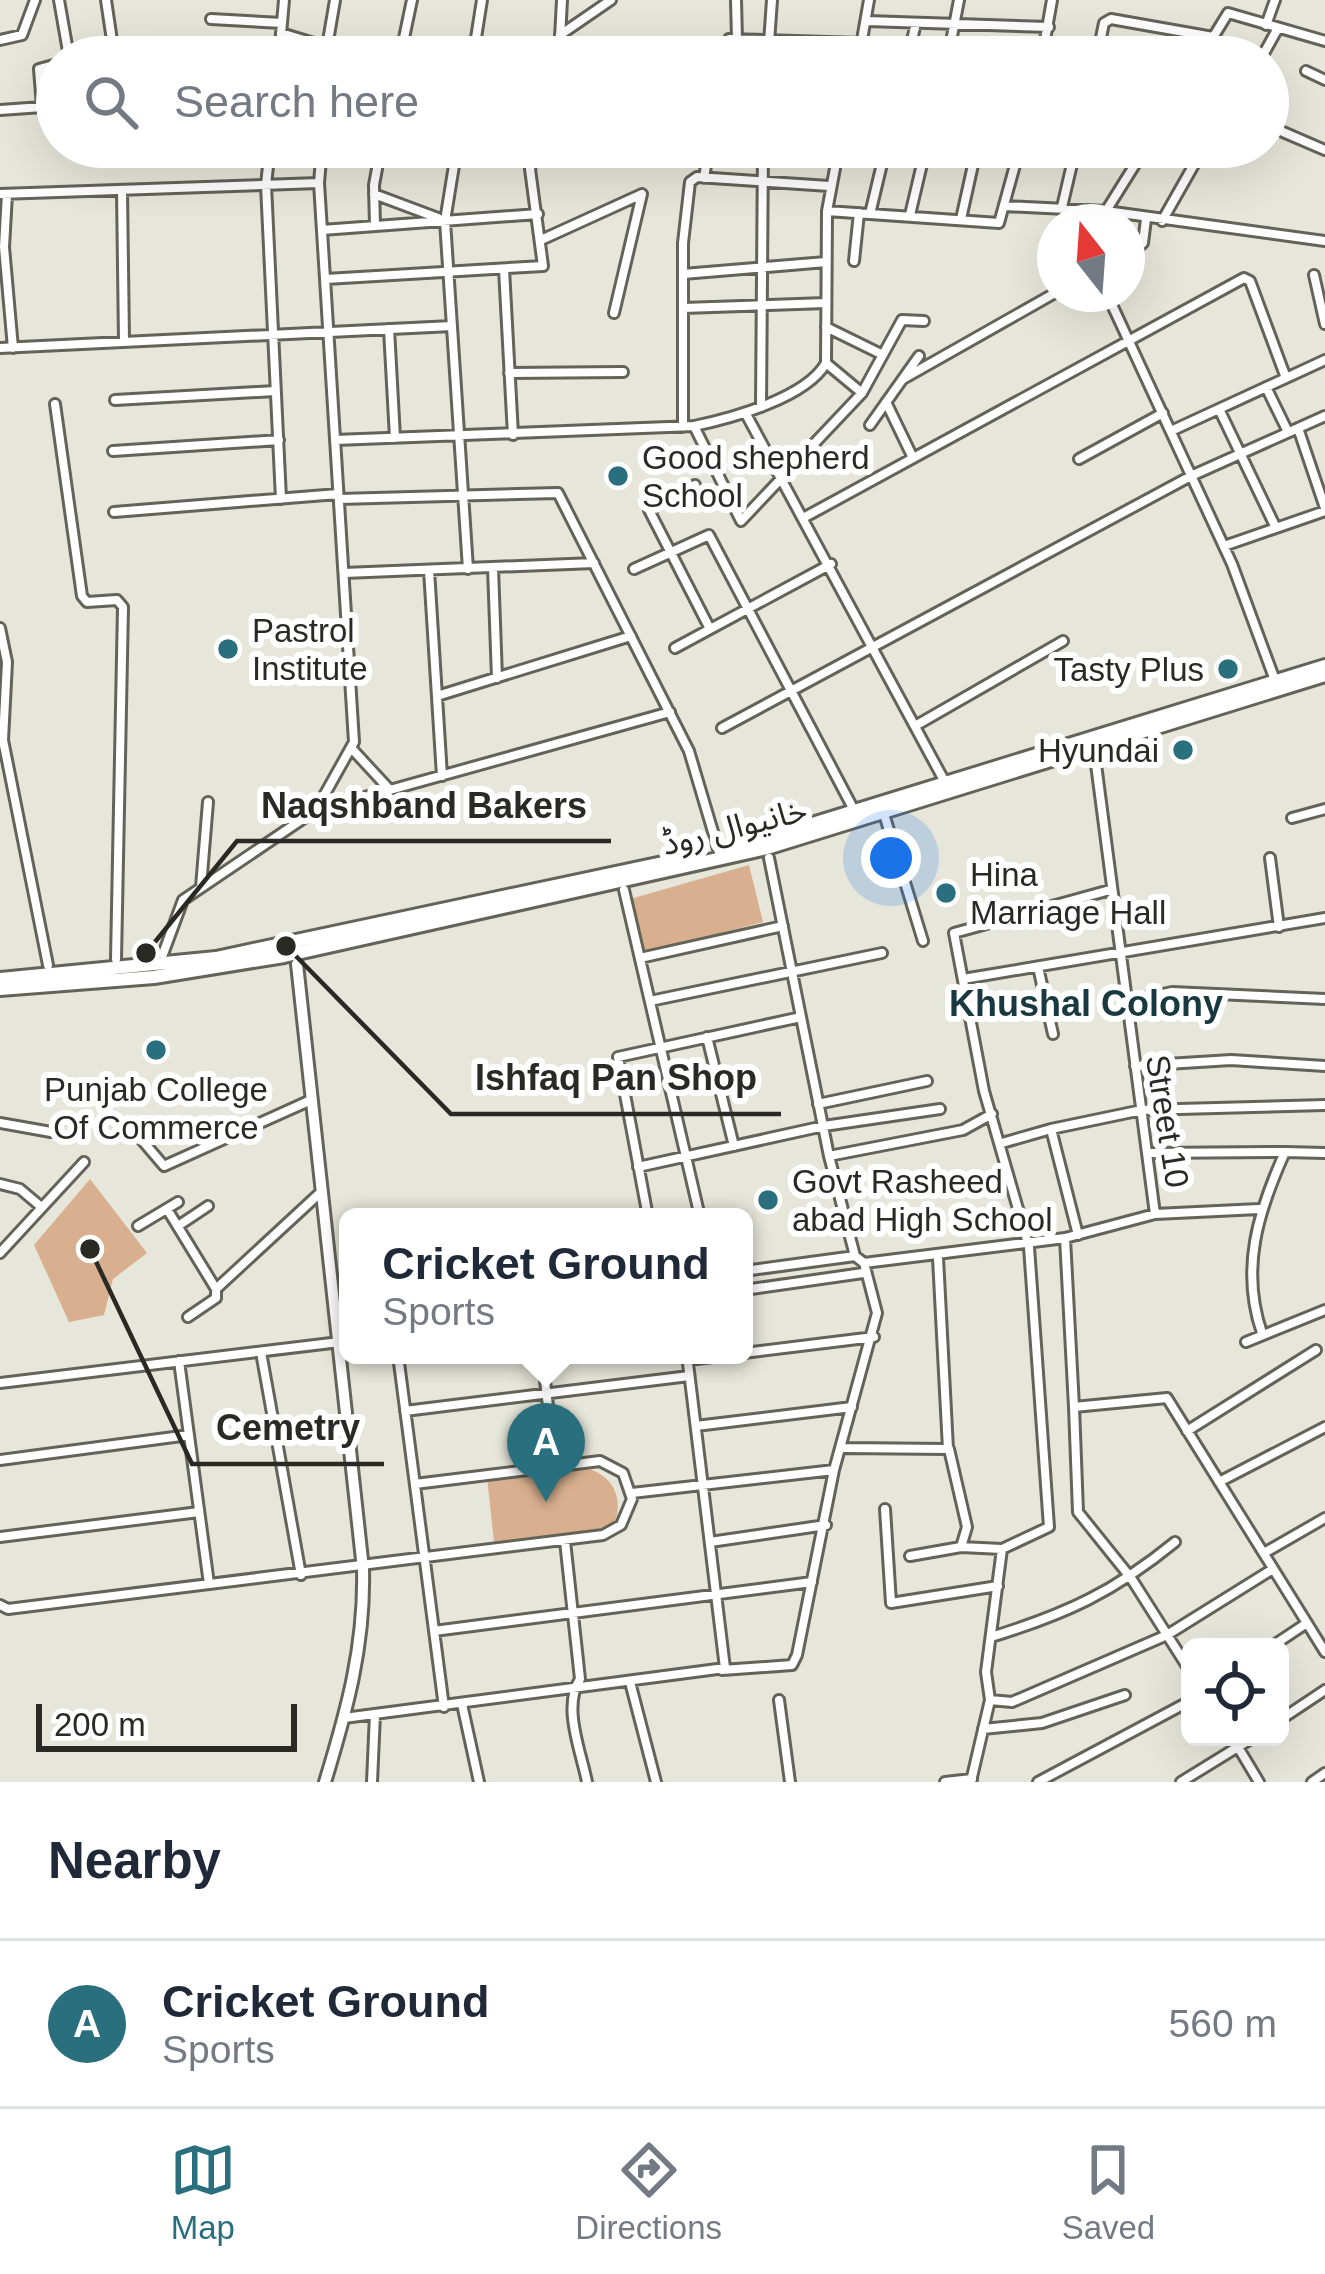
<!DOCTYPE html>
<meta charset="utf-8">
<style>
:root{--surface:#fff;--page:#f2f2f3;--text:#1f2937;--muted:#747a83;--line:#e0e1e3;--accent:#2a6f7e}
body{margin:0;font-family:Helvetica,"Noto Sans Arabic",sans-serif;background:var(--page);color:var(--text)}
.controls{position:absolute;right:36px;bottom:36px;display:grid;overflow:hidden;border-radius:18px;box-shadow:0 12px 48px #0002}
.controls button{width:108px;height:108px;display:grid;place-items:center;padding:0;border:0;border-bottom:3px solid var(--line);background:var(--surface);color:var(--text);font:60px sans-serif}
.compass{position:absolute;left:1037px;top:204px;width:108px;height:108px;border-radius:50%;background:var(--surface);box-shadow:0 12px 48px #0002;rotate:343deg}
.scale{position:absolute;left:36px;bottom:30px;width:261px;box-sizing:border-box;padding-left:12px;border:6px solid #2a2a25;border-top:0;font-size:33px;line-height:42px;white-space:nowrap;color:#2a2a25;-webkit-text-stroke:9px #fff;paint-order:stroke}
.you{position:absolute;left:891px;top:858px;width:42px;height:42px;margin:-30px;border:9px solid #fff;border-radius:50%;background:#1a73e8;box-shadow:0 0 0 18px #1a73e833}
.badge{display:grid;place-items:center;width:78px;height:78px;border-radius:50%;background:var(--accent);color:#fff;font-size:39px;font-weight:700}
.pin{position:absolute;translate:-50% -99px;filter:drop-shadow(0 3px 6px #0008)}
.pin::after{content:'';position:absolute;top:63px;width:42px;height:36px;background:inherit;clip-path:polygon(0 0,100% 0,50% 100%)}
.popup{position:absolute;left:339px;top:1208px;width:414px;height:156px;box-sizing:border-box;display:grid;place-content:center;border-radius:18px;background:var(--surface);filter:drop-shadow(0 3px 9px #0005);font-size:39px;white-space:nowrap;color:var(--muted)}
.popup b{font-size:45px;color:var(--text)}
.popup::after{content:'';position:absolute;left:50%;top:100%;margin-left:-24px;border:24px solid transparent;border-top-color:var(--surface)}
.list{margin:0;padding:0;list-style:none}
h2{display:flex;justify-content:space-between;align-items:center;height:156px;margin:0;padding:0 48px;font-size:51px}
h2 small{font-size:39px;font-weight:400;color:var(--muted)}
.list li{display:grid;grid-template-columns:78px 1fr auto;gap:36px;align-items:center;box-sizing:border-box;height:168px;padding:0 48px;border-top:3px solid var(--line)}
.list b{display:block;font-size:45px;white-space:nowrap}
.list p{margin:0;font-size:39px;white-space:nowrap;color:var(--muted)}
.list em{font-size:39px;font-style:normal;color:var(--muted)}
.icon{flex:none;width:66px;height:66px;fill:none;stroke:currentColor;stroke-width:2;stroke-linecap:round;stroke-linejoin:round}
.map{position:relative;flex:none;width:1325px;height:1782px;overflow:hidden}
.search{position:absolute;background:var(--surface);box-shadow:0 12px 48px #0002;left:36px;right:36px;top:36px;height:132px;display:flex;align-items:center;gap:30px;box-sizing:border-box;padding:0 42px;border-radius:66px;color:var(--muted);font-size:45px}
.sheet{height:324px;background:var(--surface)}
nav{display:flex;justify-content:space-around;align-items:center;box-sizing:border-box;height:168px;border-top:3px solid var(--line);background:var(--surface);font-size:33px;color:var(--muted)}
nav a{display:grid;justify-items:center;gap:6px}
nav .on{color:var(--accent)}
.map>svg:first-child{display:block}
.green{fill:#d9b08f}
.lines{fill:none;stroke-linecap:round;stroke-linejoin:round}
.street-casing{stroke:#636358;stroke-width:14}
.secondary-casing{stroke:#636358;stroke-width:16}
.primary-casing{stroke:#636358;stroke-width:18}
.street{stroke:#fff;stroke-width:8}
.secondary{stroke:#fff;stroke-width:10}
.primary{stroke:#fff;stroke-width:12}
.poi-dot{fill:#2a6f7e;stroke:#fff;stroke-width:4.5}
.labels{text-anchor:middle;stroke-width:12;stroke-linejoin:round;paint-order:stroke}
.poi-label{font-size:33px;fill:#2a2a25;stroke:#fff;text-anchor:start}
.street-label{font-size:33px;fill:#2a2a25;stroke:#fff}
.neighbourhood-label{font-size:36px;font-weight:bold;fill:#193941;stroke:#fff}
.leader{fill:none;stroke:#2a2a25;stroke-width:4.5}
.callout-dot{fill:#2a2a25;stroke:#fff;stroke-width:4.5}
.callout-label{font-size:36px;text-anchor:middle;font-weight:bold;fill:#2a2a25;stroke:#fff;stroke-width:12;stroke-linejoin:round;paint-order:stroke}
</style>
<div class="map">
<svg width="1325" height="1782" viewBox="0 0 1325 1782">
<rect width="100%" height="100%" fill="#e7e6da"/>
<path class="green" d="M749,865L763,922L641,954L630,899Z
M90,1179L147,1253L113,1279L104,1315L69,1322L34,1245Z
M578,1466C608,1471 625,1492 615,1522L591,1533L494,1542L487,1477Z"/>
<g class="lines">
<g class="street-casing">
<path id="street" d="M59,0L69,57
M106,0L114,54
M736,0L737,39
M211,19L282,23
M867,21L1049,27
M1266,25L1275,0
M281,33L327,47L330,57
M560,35L611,0
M0,40L22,35L35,0
M327,47L335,0
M279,57L284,0
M400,57L412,0
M473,57L482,0
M559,57L562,0
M689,57L690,56
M722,57L729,39L862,43
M768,57L772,0
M818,57L820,42
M859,57L869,0
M908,57L916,23
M948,57L959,0
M1042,57L1052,0
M1097,57L1104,23L1111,19L1213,37
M1201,57L1228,13L1325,41
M1262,57L1278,28
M1306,71L1325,80
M42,107L39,69L57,64
M0,110L57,106
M1283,132L1325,150
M270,147L266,185L281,499
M457,147L445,221L468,569
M704,178L709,147
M122,191L124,341
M0,194L319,183
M7,194L4,247L13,348
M374,194L438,218
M1004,206L1106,211L1325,241
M1062,207L1076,147
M827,211L999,223L1020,147
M1106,211L1146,147
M870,214L886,147
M910,215L926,147
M961,219L977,147
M1162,221L1204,147
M375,226L374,185L381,147
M322,230L538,214
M541,240L642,194L614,313
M1127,258L1143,243L1146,219
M854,261L859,213
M504,269L513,435
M683,274L826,262
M1314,275L1325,324
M326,279L543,266L530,169L533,158L549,147
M1107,294L1232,564L1276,683
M683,308L826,303
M826,327L881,354
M389,329L395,438
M0,348L452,326
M826,363L862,393
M509,373L623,372
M903,379L1055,293
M1266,387L1288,432
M115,400L275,391
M886,402L913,458
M55,404L82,596L87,602L117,600L123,607L116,959
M761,407L763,147
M1219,409L1276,528
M746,414L946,784
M870,425L919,356
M694,426L741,521L862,393L902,320L924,321
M683,427V243L690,182L697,177L829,186
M1298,428L1325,508
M1171,431L1325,360
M335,440L694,426C732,418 806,398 826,363L827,211L839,147
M113,451L279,440
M1079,459L1163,413
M695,485L649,510L710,629
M339,499L558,493L689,751L719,852
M114,512L338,494
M805,517L1244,278L1250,281L1286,378
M1224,546L1325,511
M493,568L497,678
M634,569L709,535L855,812
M429,570L442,776
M344,573L594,563
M0,628L7,662L3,740L48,965
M675,648L831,564
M437,696L631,636
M915,726L1063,641
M722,728L1191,476L1325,416
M1094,749L1155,1214
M353,750L390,790
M318,810L670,712
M884,814L923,941
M1292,818L1325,809
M1270,858L1279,927
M201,887L208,802
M624,890L700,1217
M163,954L183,900L316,810L354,742L319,183L322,147
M640,958L783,926
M1038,967L1053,1034
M963,979L1325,918
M650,1001L882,953
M1125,1002L1172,992L1325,999
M707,1037L734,1146
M1135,1066L1231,1060L1325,1066
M818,1104L927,1081
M0,1123L51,1132
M141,1139L164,1166L311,1100
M1002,1143L1051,1129
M1149,1153L1285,1152
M829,1156L963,1130L992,1114
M638,1167L824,1126L940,1109
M0,1184L20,1189L39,1205
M167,1209L216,1289
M648,1217L618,1057L801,1017
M138,1226L178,1202
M178,1226L208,1206
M1078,1235L1051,1129L1142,1110L1325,1105
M1065,1238L1155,1214L1259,1209
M0,1253L84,1162
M864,1263L1065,1238L1074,1407L1167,1398L1325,1652
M744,1271L855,1256
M744,1290L863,1273
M188,1317L216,1298V1289L321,1192
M1262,1333C1240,1269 1258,1212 1285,1152L1325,1153
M1246,1342L1325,1310
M261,1352L301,1575
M744,1353L874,1337
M398,1355L444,1707
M542,1355L555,1466
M688,1360L729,1355
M179,1361L209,1584
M0,1383L348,1341
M1074,1407L1078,1512L1131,1578L1190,1671
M405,1411L689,1376
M696,1426L852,1407
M1187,1431L1316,1350
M844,1448L948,1449L938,1258
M949,1449L967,1527L961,1547
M0,1460L189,1435
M1219,1482L1325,1427
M632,1493L834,1470
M885,1509L891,1603L998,1586
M0,1537L199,1512
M565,1541L580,1679C562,1707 581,1751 587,1782
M710,1542L826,1525
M1264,1553L1325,1518
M910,1556L961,1547L1002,1549
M0,1605L8,1609L603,1535L621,1525L632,1499L623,1473L600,1461L415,1484
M434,1631L812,1582
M991,1637C1066,1614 1114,1592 1175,1542
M1271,1647L1307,1623
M722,1670L792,1665L797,1655L834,1470L877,1313L864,1263L855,1256L829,1156L769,858
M630,1682L656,1782
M779,1700L790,1782
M990,1700L1012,1702L1167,1635L1273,1569
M462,1704L479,1782
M344,1718L725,1668L687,1355
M1280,1720L1325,1690
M983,1729L1042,1723L1125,1695
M1232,1737L1259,1782
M972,1777L990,1700L986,1672L1002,1549L1049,1527L1029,1247L984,1091L954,933L1110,890
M372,1782L375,1714
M945,1782L972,1779
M1038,1782L1190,1701
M1181,1782L1254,1737
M1312,1782L1325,1773"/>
</g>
<g class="secondary-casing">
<path id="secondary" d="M297,964L363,1569C365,1645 347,1710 325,1782"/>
</g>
<g class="primary-casing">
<path id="primary" d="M741,846L1325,666
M0,979L216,958L686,858
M0,989L154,977L284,956L767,848L1325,675"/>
</g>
<use href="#street" class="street"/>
<use href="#secondary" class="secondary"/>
<use href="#primary" class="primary"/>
</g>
<g class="poi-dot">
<circle cx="618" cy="476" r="12"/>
<circle cx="228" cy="649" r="12"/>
<circle cx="1228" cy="669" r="12"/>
<circle cx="1183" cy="750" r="12"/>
<circle cx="946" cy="893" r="12"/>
<circle cx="156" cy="1050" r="12"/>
<circle cx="768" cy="1200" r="12"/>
</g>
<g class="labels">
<g class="poi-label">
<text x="642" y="469">Good shepherd<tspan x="642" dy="38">School</tspan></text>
<text x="252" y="642">Pastrol<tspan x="252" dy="38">Institute</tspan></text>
<text x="1204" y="681" text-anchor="end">Tasty Plus</text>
<text x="1159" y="762" text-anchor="end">Hyundai</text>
<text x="970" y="886">Hina<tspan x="970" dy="38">Marriage Hall</tspan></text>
<text x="156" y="1101" text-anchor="middle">Punjab College<tspan x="156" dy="38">Of Commerce</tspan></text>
<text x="792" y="1193">Govt Rasheed<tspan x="792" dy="38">abad High School</tspan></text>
</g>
<g class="street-label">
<text transform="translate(734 826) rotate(-14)" y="12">خانیوال روڈ</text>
<text transform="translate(1168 1121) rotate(81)" y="12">Street 10</text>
</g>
<g class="neighbourhood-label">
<text x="1086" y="1016">Khushal Colony</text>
</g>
</g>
<path class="leader" d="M146 953L237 841H611M286 946L451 1114H781M90 1249L192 1464H384"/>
<g class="callout-dot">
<circle cx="146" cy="953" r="12"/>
<circle cx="286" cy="946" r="12"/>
<circle cx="90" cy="1249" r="12"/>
</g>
<g class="callout-label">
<text x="424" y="818">Naqshband Bakers</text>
<text x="616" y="1090">Ishfaq Pan Shop</text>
<text x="288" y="1440">Cemetry</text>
</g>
</svg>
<div class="controls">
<button><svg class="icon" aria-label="locate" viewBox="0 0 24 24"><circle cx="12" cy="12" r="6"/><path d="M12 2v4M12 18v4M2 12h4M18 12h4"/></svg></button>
</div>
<svg class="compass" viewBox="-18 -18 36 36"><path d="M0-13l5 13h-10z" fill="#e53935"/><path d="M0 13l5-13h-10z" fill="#747a83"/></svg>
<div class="scale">200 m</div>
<div class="you"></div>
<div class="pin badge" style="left:546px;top:1502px">A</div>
<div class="popup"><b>Cricket Ground</b>Sports</div>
<div class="search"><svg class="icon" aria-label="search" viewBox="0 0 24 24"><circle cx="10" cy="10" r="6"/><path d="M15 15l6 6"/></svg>Search here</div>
</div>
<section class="sheet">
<h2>Nearby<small></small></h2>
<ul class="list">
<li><span class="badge">A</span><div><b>Cricket Ground</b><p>Sports</p></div><em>560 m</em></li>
</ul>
</section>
<nav>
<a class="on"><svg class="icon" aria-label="map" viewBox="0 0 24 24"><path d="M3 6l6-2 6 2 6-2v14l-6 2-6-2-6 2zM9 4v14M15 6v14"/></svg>Map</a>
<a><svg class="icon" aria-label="directions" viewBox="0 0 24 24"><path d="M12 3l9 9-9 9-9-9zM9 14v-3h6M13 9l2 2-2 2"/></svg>Directions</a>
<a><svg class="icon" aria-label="saved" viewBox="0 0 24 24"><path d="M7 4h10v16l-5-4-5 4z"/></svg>Saved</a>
</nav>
